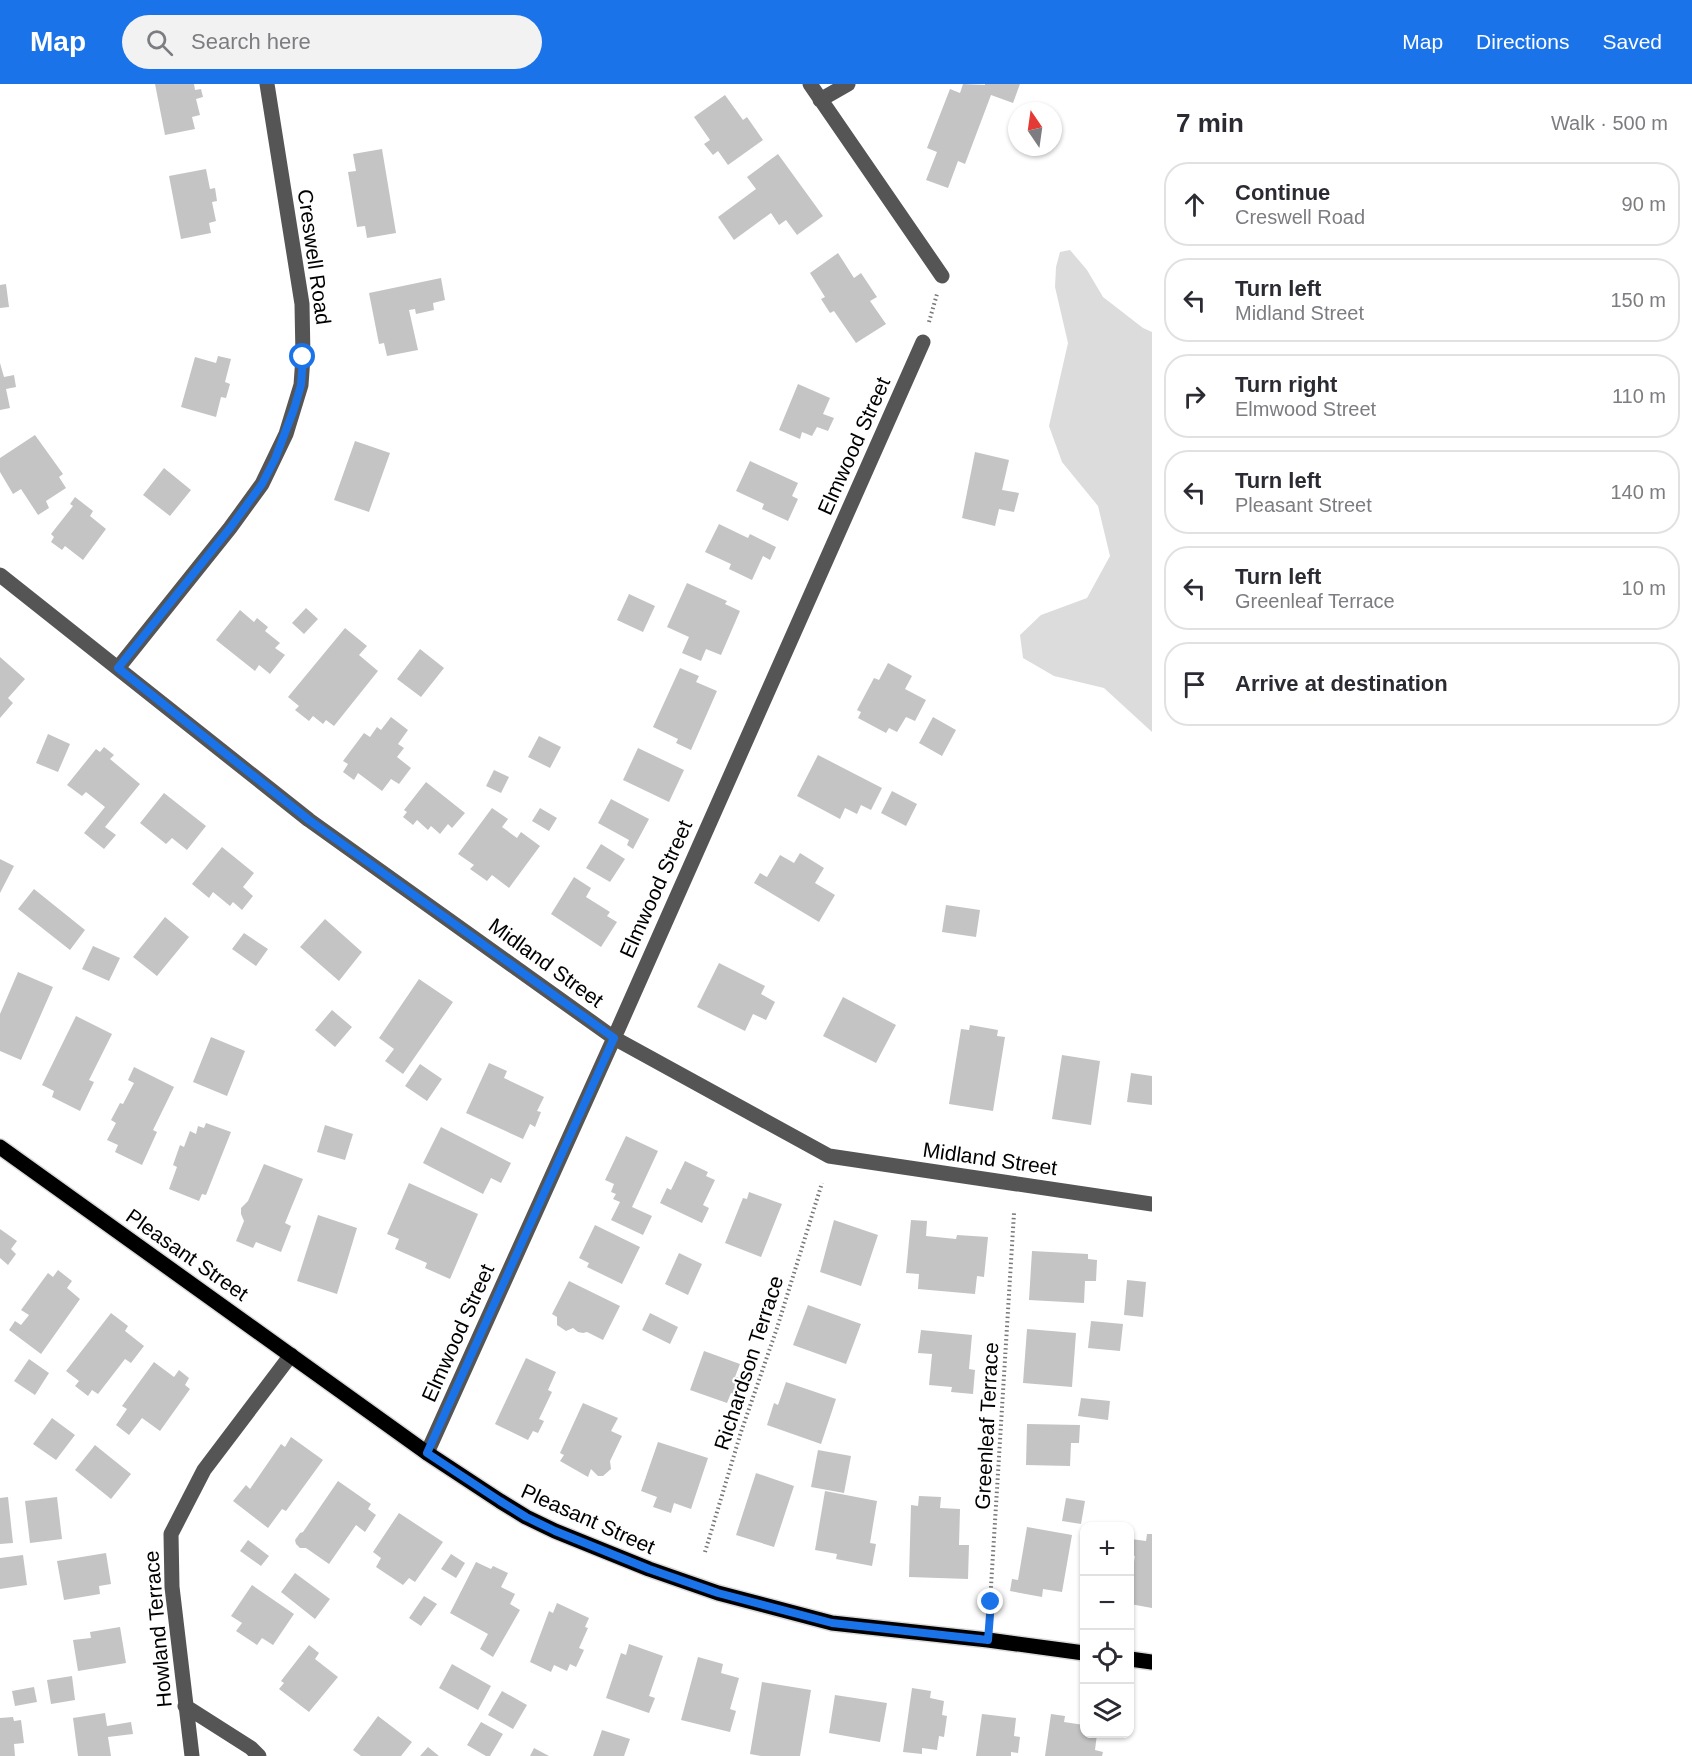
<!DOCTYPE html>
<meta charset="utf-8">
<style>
:root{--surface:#fff;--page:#f2f2f3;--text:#2b2b33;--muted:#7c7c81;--line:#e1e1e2;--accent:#1a73e8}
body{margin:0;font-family:Helvetica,sans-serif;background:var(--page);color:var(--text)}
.controls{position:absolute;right:18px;bottom:18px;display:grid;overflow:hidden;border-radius:12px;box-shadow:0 2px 4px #0004}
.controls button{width:54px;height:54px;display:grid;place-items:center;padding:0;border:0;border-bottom:2px solid var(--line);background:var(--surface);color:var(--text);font:30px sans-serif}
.compass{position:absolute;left:1008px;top:18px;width:54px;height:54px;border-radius:50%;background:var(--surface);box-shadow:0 2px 4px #0004;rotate:347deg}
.stop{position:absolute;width:18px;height:18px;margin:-14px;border:4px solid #1a73e8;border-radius:50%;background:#fff}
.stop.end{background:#1a73e8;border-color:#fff;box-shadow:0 2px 6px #0008}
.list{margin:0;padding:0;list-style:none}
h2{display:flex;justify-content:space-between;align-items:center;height:78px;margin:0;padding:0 24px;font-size:26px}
h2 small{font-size:20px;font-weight:400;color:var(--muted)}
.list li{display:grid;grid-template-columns:39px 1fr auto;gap:18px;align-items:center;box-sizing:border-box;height:84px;margin:0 12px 12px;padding:0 12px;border:2px solid var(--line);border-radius:24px}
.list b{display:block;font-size:22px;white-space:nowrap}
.list p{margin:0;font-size:20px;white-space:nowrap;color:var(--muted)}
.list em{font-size:20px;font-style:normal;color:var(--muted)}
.icon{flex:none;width:33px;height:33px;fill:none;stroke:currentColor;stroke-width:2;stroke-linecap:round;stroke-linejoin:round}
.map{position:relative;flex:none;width:1152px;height:1672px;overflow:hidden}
header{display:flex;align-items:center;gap:36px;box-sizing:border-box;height:84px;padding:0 30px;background:var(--accent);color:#fff}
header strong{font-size:28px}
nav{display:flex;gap:33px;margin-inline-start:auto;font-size:21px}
.search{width:420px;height:54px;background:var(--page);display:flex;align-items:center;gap:15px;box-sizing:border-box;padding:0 21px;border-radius:33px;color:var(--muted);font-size:22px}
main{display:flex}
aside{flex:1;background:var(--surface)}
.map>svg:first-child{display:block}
.green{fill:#dcdcdc}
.building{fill:#c4c4c4}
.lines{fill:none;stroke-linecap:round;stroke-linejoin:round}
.major-casing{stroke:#dbdbdb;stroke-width:18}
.path{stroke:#777;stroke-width:4;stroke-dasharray:1.5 3;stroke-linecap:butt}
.minor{stroke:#555;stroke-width:15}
.major{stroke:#000;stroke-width:15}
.route{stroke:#1a73e8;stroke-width:8}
.labels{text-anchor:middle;stroke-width:4.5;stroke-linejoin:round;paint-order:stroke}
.street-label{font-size:21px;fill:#000;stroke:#fff}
</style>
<header>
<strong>Map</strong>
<div class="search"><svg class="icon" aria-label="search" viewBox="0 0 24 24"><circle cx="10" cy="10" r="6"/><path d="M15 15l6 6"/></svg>Search here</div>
<nav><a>Map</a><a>Directions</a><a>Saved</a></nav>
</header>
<main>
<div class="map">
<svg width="1152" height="1672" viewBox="0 0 1152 1672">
<rect width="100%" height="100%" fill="#fff"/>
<path class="green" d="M1070,166L1087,186L1103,213L1143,244L1152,248V648L1104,604L1054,592L1023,574L1020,551L1041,531L1087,514L1110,472L1098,422L1062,378L1049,342L1068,259L1055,203L1056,183L1060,168Z"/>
<path class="building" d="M155,0H194L195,6L201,5L203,13L196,15L200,31L192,33L195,45L165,51Z
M963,0L985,1V0H1020L1013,19L991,11L965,80L958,77L948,104L926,96L937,68L927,64L950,5L960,9Z
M725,11L743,36L747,33L763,56L728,81L718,67L713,71L704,60L710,56L694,33Z
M382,65L396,149L367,154L365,142L357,143L348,88L356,87L353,70Z
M778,70L823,132L797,151L786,136L779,141L771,129L734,156L718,133L756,105L747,93Z
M206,85L210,105L215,104L217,117L212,118L216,137L209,139L211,149L181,155L169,92Z
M838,169L854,194L861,189L877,213L870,217L886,240L856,259L834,227L830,229L821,215L825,213L810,189Z
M441,194L445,216L433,219L434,226L416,230L415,225L409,226L418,266L387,272L384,259L379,260L369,209Z
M6,200L9,223L0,224V201Z
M218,272L231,275L225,298L230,300L226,314L221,313L216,333L181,323L195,273L216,279Z
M0,279L4,293L14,291L16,303L6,305L10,324L0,326Z
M798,300L830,314L823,330L834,334L828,347L817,343L812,352L802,348L800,355L779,346Z
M35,351L63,390L59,393L66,404L46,417L49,424L38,431L21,405L13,410L0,388V374Z
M355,357L390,369L369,428L334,416Z
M975,368L1009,376L1002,406L1019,409L1014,428L999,425L995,442L962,434Z
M750,377L798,399L792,412L798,415L788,437L762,425L764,420L736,407Z
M164,384L191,406L170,432L143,411Z
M75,413L93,427L90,432L106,445L83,476L65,462L62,466L51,458L54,453L51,450L73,422L70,420Z
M719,440L748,454L750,450L776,463L770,476L763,472L752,496L729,485L731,480L705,468Z
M687,499L727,517L725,520L740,527L721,571L706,565L701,577L682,569L689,553L667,543Z
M629,510L655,522L643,548L617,536Z
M306,524L318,535L304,550L292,539Z
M240,526L254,538L257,534L268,543L265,547L280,559L275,564L285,571L270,590L259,581L255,587L216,556Z
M345,544L367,562L359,571L378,587L334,642L326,636L323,640L313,632L309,637L295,626L299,622L288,613Z
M420,565L444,584L421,613L397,595Z
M0,573L25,595L8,614L13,619L0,634Z
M888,579L912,592L905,605L926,616L915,637L906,633L897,648L889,644L886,649L858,634L861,628L857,626L874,594L879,596Z
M680,584L699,592L696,598L717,607L691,666L676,659L678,655L653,643Z
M391,633L408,646L398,660L404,664L397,673L411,684L399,700L391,695L382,707L358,689L354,696L343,688L348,680L343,677L364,649L370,653L377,643L381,646Z
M933,633L956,646L942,672L919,659Z
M48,650L70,660L58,688L36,679Z
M539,652L561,663L550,684L528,673Z
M104,663L114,671L110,675L140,700L105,743L116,751L104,765L84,749L105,723L86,708L82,712L67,701L96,665L100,668Z
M638,664L684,686L669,718L623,696Z
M818,671L882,704L871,726L861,721L857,730L845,724L840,735L797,712Z
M494,686L509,693L501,709L486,702Z
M426,698L465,729L452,744L448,740L440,750L431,742L428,746L417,736L413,741L403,733L407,728L404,726Z
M892,707L917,720L906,742L881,729Z
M164,709L206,742L187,766L172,754L166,760L140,739Z
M611,715L649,735L633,765L627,761L629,756L598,739Z
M492,724L508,735L502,743L517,754L521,748L540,762L509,804L492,791L487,797L470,785L474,781L458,770Z
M540,724L557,734L549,747L532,737Z
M601,760L625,775L610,798L586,784Z
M222,763L254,789L243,803L253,812L242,826L233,818L230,822L213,808L209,814L192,800Z
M800,769L824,784L815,799L835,811L819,838L754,799L760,789L767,793L780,771L794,779Z
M0,775L14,782L0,809Z
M574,793L591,804L586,813L610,828L607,832L617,838L601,863L551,830Z
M34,805L85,846L70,866L18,825Z
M946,821L980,826L976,853L942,848Z
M165,833L189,853L157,892L133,873Z
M325,835L362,868L339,897L300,863Z
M244,849L268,865L256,882L232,865Z
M93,862L120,874L109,897L82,885Z
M719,879L765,902L761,910L775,918L766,936L753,930L745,947L697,923Z
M18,888L53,903L21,976L0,967V930Z
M419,895L453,918L403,990L385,977L394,965L379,954Z
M843,913L896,941L876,979L823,952Z
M332,926L352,943L335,963L315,946Z
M76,932L112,950L89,996L94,998L80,1027L52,1013L54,1007L42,1001Z
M970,941L998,946L997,952L1005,953L993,1027L949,1020L961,945L969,946Z
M211,953L245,967L227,1012L193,998Z
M1062,971L1100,977L1091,1041L1052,1035Z
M489,979L507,987L504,994L544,1013L537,1027L541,1028L535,1043L530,1040L523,1055L466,1029Z
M420,980L442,995L427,1017L405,1002Z
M134,983L174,1003L153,1046L157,1048L142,1081L115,1068L118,1061L107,1056L116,1039L111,1036L120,1019L123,1020L134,999L128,996Z
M1131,989L1152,992V1021L1127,1018Z
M206,1039L231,1048L206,1111L202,1110L199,1117L169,1105L177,1083L173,1081L180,1061L184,1063L190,1047L196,1050L198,1042L204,1044Z
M325,1041L353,1050L345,1076L317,1068Z
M441,1043L511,1079L501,1099L491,1094L483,1110L423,1079Z
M626,1052L658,1067L632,1123L652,1132L643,1151L611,1136L620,1118L613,1115L616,1110L611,1108L614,1100L605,1096Z
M685,1077L708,1088L706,1092L715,1096L703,1121L709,1124L702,1139L660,1119L667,1104L671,1106Z
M264,1080L303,1095L285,1139L291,1142L281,1168L256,1158L253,1164L236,1157L244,1137L241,1130V1124L248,1117Z
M409,1099L478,1130L450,1195L425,1184L427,1179L395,1165L399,1155L387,1150Z
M749,1108L782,1120L761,1173L725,1159L743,1114L747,1115Z
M318,1131L357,1144L337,1210L297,1197Z
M834,1136L878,1151L861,1202L820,1188Z
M911,1136L927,1137L926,1152L956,1155L957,1151L988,1153L984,1193L977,1192L975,1210L918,1205L919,1190L906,1189Z
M595,1141L640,1163L622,1200L587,1183L589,1179L579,1174Z
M0,1145L17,1157L11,1165L16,1170L8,1181L0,1174Z
M1032,1167L1088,1170V1175L1097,1176L1096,1197H1085L1084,1219L1029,1216Z
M679,1169L702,1180L688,1211L665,1200Z
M58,1186L72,1197L67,1204L80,1215L41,1270L9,1246L15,1237L21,1241L29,1231L21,1226L48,1189L53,1193Z
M1127,1196L1146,1198L1143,1233L1124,1231Z
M569,1197L620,1222L603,1256L587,1248L583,1249L578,1248L573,1244L566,1247L557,1241V1233L552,1230Z
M808,1221L861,1240L846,1280L793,1261Z
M111,1229L128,1242L125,1247L144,1262L131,1279L125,1275L98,1310L92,1306L88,1312L75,1302L79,1297L66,1287Z
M650,1229L678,1243L670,1260L642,1246Z
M1091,1237L1123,1240L1120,1267L1088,1264Z
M1027,1245L1076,1249L1072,1303L1023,1299Z
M921,1246L972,1251L969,1285L975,1286L973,1310L951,1308L952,1303L929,1301L932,1270L918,1269Z
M704,1267L740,1280L735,1293L741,1294L735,1310L731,1309L727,1319L690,1306Z
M526,1274L556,1288L548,1306L552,1308L539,1335L544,1337L538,1349L533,1347L528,1356L495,1340Z
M29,1275L49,1289L35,1311L14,1297Z
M154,1278L174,1293L179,1286L189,1294L185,1301L190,1305L160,1347L142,1334L129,1351L116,1341L127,1325L122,1322Z
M786,1298L836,1315L821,1360L767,1341L774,1319L778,1321Z
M1081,1314L1110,1317L1108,1336L1078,1332Z
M583,1319L618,1334L611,1347L622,1352L610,1377L611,1385L603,1392H598L591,1385L588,1393L560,1377L564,1371L560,1369Z
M52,1334L75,1351L56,1376L33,1360Z
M1027,1340L1080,1341L1079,1359H1071L1070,1382L1026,1381Z
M291,1353L323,1376L286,1427L282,1425L268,1444L233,1417L246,1401L250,1405L281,1360L285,1363Z
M658,1358L708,1374L691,1425L674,1419L671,1429L653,1423L657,1413L641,1407Z
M95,1361L131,1390L111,1415L75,1386Z
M818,1366L851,1372L844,1409L811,1403Z
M756,1389L794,1402L774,1463L736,1451Z
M338,1397L371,1420L368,1425L376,1431L365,1448L356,1441L329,1480L306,1464H300L296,1460L295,1456L300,1449L303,1448Z
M825,1407L877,1417L870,1459L876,1460L872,1482L836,1475L837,1470L815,1466Z
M919,1412L941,1413L940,1424L960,1425L959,1461H969L968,1495L909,1493L911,1421L918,1422Z
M8,1413L13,1459L0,1460V1414Z
M57,1413L62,1455L30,1459L25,1417Z
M1066,1414L1085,1417L1081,1440L1062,1437Z
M399,1429L443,1458L415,1498L409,1494L403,1501L376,1483L381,1474L373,1468Z
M1027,1443L1072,1451L1062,1508L1043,1505L1042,1513L1010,1507L1012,1495L1018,1496Z
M1147,1450H1152V1524L1130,1520V1489L1132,1490L1135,1472L1130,1471L1131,1455L1146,1457Z
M248,1456L269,1472L261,1482L240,1467Z
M106,1469L111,1500L99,1502L100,1510L64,1516L57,1477Z
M451,1470L465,1479L456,1494L441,1485Z
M23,1471L27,1501L0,1505V1474Z
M476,1478L491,1485L493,1482L508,1489L501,1503L515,1510L510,1520L520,1526L493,1573L480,1565L488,1550L450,1529Z
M295,1489L330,1515L315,1535L281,1508Z
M252,1501L294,1530L273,1561L262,1554L257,1561L236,1547L242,1539L231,1532Z
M424,1512L437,1520L421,1542L409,1534Z
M557,1519L589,1534L585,1543L588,1544L579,1564L584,1566L576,1583L570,1580L567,1587L554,1581L551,1588L530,1578L549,1527L553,1529Z
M120,1543L126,1579L78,1587L73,1556L91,1554L90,1548Z
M629,1560L663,1572L649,1612L655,1614L649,1629L606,1614L621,1569L626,1571Z
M309,1561L319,1569L315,1575L338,1593L309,1628L279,1605L284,1599L281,1597Z
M698,1573L723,1580L721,1589L739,1594L730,1625L736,1627L730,1648L681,1636Z
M452,1580L491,1602L478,1626L439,1604Z
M72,1592L75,1616L51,1620L47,1596Z
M762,1598L811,1606L800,1672H761L750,1670Z
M34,1603L37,1618L15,1622L12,1607Z
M912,1604L931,1607L930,1614L944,1617L942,1631L947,1632L944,1653L939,1652L937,1666L922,1664V1670L903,1668Z
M502,1607L527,1621L513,1645L488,1631Z
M835,1611L887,1619L880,1658L829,1649Z
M105,1629L107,1642L131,1638L133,1650L108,1653L111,1672H78L73,1634Z
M982,1630L1016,1634L1014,1652L1020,1653L1018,1669L1011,1668V1672H976Z
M1051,1630L1065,1632L1064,1638L1084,1641V1650H1097L1095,1666L1103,1668L1102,1672H1045Z
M378,1632L412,1658L401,1672H361L353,1666Z
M13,1633L14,1637L21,1636L24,1659L14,1660L15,1672H0V1634Z
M481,1638L503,1650L490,1672H486L467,1661Z
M602,1646L630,1655L624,1672H593Z
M428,1663L439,1672H420Z
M534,1664L549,1672H530Z"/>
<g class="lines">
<g class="major-casing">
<path id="major" d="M0,1063L427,1369L500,1417L526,1433L555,1447L649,1485L718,1509L832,1539L988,1556L1084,1569
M1130,1575L1152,1578"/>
</g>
<path class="path" d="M929,238L937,210
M705,1468L741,1348L777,1244L822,1099
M989,1535L1014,1129"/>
<path class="minor" d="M810,0L942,192
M820,16L848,0
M0,491L309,736L614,954L829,1072L1152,1120
M118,584L230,444L262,400L286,350L301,301L303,273L302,220L267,0
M427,1369L614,954L923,258
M185,1622L251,1664L259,1672
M192,1672L172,1503L171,1450L204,1386L291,1271"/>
<use href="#major" class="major"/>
</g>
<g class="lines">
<path class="route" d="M303,273L301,301L294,325L275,375L262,400L230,444L118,584L309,736L614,954L427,1369L500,1417L526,1433L555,1447L649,1485L718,1509L832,1539L988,1556L991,1518"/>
</g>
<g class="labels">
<g class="street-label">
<text transform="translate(314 173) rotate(82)" y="7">Creswell Road</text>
<text transform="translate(854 362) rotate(-66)" y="7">Elmwood Street</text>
<text transform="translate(656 805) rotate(-66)" y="7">Elmwood Street</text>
<text transform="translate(546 879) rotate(36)" y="7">Midland Street</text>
<text transform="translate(990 1075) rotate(8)" y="7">Midland Street</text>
<text transform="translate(187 1171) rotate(35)" y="7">Pleasant Street</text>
<text transform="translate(458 1249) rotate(-66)" y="7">Elmwood Street</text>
<text transform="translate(749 1279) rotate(-72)" y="7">Richardson Terrace</text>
<text transform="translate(987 1342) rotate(-87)" y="7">Greenleaf Terrace</text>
<text transform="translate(588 1435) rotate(24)" y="7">Pleasant Street</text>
<text transform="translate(158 1545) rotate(-95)" y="7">Howland Terrace</text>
</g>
</g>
</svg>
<div class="controls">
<button>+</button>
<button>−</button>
<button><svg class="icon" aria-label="locate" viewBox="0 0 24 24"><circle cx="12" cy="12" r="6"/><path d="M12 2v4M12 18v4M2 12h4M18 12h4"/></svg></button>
<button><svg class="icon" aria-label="layers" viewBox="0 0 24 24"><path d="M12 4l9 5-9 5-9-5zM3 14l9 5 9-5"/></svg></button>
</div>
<svg class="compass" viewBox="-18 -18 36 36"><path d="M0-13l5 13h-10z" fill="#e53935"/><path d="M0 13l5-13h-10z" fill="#7c7c81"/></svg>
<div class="stop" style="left:303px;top:273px"></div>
<div class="stop end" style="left:991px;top:1518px"></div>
</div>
<aside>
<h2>7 min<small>Walk · 500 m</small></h2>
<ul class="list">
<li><svg class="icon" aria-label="ahead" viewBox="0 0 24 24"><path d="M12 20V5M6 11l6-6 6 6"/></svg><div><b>Continue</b><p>Creswell Road</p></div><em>90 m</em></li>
<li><svg class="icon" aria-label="left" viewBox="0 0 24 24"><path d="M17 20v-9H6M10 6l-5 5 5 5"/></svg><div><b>Turn left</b><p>Midland Street</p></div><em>150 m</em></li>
<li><svg class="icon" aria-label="right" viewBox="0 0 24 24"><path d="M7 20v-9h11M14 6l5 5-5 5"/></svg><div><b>Turn right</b><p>Elmwood Street</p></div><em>110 m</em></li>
<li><svg class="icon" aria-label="left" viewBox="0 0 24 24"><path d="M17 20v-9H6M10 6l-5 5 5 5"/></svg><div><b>Turn left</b><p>Pleasant Street</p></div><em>140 m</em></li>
<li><svg class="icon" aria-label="left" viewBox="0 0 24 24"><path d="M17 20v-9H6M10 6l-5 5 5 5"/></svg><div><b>Turn left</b><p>Greenleaf Terrace</p></div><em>10 m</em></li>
<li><svg class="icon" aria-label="arrive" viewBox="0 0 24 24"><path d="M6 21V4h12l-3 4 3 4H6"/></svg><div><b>Arrive at destination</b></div></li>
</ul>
</aside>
</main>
